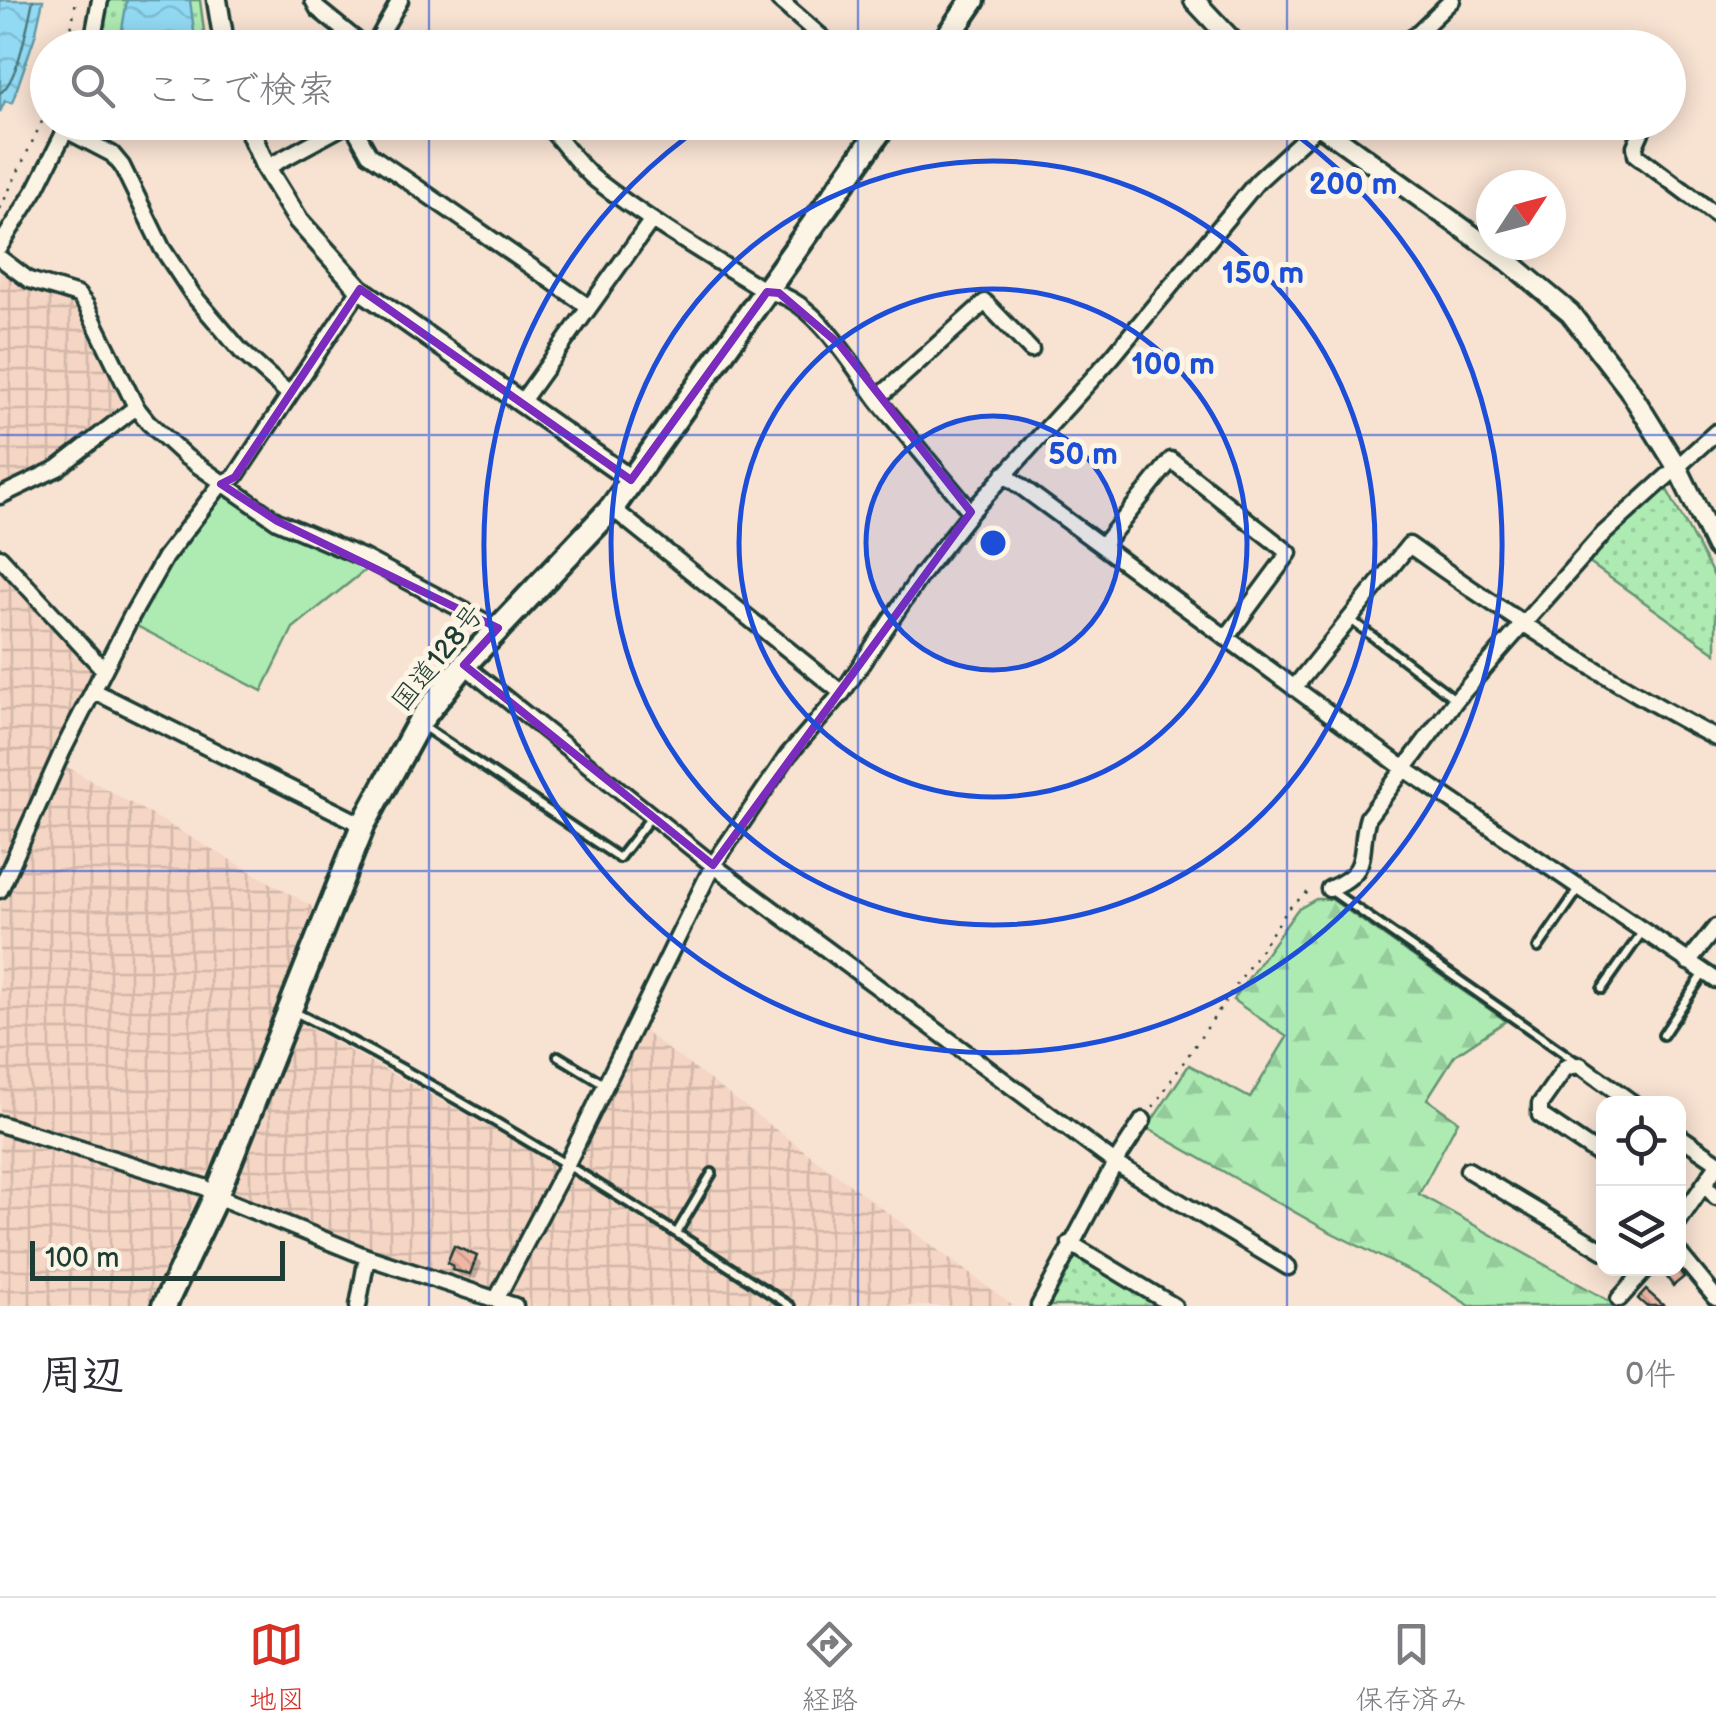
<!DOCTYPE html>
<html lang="ja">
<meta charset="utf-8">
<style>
:root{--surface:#fff;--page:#f2f2f3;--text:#2b2b33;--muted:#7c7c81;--line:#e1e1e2;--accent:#d93025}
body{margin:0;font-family:"Balsamiq Sans","Klee One",sans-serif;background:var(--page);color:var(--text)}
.controls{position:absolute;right:30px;bottom:30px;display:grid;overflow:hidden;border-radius:20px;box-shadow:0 5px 25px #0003}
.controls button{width:90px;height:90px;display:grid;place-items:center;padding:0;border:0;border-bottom:2px solid var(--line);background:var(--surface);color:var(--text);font:50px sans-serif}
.compass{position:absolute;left:1476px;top:170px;width:90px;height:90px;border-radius:50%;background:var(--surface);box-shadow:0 5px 25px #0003;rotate:54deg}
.scale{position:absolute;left:30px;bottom:25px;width:255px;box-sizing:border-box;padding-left:10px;border:5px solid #1f3d34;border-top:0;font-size:28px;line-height:35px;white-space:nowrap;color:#1f3d34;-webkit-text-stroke:8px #fcf5e5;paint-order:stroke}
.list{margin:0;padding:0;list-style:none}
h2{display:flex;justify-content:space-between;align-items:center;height:130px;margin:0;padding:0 40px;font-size:42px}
h2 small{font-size:32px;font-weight:400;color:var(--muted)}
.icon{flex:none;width:55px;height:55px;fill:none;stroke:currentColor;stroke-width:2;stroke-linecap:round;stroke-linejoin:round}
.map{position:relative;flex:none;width:1716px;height:1306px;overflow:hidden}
.search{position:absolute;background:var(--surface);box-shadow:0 5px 25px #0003;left:30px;right:30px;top:30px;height:110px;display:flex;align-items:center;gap:25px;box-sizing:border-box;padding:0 35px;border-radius:55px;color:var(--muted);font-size:38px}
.sheet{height:290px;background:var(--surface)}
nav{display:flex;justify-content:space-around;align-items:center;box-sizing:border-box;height:140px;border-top:2px solid var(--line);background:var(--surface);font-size:28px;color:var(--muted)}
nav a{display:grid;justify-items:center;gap:5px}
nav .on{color:var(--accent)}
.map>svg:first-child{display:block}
.industrial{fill:url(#industrial-grid)}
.grass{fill:url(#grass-dots);stroke:#669473;stroke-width:2.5}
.forest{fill:url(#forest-firs);stroke:#669473;stroke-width:2.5}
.garden{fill:#aeebb2;stroke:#669473;stroke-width:2.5}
.water{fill:url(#water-waves);stroke:#649ba7;stroke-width:2.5}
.shadow{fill:#0003}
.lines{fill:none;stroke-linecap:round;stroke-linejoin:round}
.shore{stroke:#4d7c81;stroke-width:2.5}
.building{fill:url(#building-back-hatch);stroke:#1f3d34;stroke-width:2.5}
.service-casing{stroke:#1f3d34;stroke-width:14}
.minor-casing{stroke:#1f3d34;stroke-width:21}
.tertiary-casing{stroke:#1f3d34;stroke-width:25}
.trunk-casing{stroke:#1f3d34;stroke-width:30}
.path{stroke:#1f3d34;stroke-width:2.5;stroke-dasharray:2.5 8;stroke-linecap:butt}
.service{stroke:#fcf5e5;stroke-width:6}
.minor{stroke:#fcf5e5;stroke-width:14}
.tertiary{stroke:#fcf5e5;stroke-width:18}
.trunk{stroke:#fcf5e5;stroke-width:22}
.marked{fill:none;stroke:#7b2cbf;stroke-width:8;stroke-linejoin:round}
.grid{fill:none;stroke:#1d4ed8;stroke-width:2.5;stroke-opacity:0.55}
.ring{fill:none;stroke:#1d4ed8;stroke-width:5}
.labels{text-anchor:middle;stroke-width:10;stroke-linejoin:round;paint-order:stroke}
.street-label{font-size:28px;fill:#1f3d34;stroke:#fcf5e5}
.centre{fill:#1d4ed8;stroke:#fcf5e5;stroke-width:5}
.ring-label{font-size:30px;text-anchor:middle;font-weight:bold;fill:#1d4ed8;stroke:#fcf5e5;stroke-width:10;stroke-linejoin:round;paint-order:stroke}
</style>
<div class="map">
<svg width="1716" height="1306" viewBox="0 0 1716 1306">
<defs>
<pattern id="industrial-grid" width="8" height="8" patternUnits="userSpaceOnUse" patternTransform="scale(2.5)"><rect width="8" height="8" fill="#f5d5c4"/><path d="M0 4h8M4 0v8" fill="none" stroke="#d2b8a9"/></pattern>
<pattern id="grass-dots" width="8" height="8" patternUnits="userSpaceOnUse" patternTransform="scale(2.5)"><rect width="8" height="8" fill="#aeebb2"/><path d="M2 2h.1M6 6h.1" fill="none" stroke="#95ca9a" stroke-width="1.8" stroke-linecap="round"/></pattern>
<pattern id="forest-firs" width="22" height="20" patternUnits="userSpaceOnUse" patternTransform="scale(2.5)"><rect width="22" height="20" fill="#aeebb2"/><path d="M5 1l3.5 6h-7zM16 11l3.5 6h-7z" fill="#95ca9a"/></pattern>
<pattern id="water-waves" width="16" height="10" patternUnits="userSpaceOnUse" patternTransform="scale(2.5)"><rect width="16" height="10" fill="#92daf4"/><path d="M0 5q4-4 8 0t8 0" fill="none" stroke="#7dbcd2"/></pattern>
<pattern id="building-back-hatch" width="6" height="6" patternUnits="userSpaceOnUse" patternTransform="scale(2.5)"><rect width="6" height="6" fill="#eeb6a4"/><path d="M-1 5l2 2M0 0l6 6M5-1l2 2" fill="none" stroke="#cc9d8e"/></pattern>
</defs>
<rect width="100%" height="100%" fill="#f8e2d2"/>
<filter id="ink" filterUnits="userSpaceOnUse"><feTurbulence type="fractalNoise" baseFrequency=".01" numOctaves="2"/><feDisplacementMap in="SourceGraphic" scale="20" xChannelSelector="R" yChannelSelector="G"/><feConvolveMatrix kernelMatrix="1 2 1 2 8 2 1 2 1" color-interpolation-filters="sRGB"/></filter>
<g filter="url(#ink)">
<path class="industrial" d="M0,269L31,290L74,305L122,402L61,461L0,485Z
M0,562L91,662L96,675L22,828L7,846L0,863Z
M62,764L313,907L257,1059L208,1173L197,1177L0,1117V905Z
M299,1023L557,1164L494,1285L482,1293L235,1199L230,1192Z
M641,1029L1013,1306H529L517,1302L509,1292Z
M0,1134L198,1195L147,1306H0Z"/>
<path class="grass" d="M108,0H200L206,47L99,48Z
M1665,486L1716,580V653L1588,562Z
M1076,1254L1163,1306H1045L1070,1255Z"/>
<path class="forest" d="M1316,899H1331L1506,1021L1455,1055L1427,1099L1458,1121L1419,1194L1618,1306H1470L1432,1282L1328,1231L1147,1128L1189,1065L1250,1098L1287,1037L1233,1000L1297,910Z"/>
<path class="garden" d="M221,494L280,530L369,567L293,628L262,691L133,624L169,557Z"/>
<path class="water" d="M0,0H43L35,36L12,103L5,101L0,112Z
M127,0H190L196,47H119Z"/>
<path class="shadow" d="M475,1258L482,1264L476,1279L460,1276L450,1263Z"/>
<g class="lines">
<path class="shore" d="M0,93C18,82 28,22 33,0"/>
</g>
<path class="building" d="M454,1246L477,1256L470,1274L452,1270L453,1266L447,1263Z
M1678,1268L1684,1277L1673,1286L1661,1269Z
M1646,1290L1664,1306H1646L1638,1299Z"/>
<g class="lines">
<g class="service-casing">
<path id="service" d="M1351,620L1456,700
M424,727L619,858L651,817
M1330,890L1578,1063
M1538,948L1579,889
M1602,989L1643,931
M293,1011C465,1098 628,1201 790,1306
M1663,1035L1704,973
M558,1056L604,1084
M677,1232L712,1173"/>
</g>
<g class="minor-casing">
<path id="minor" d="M313,0L318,9L366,48
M779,0L834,48
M91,48L100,0
M373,48L400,0
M1402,48L1452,0
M351,122L369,154L589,307
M543,122C563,140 576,164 596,180C650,222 709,256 767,292C814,295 855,371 881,404C911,440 941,476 971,512
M1635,122L1643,128L1635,146L1636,155L1716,215
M66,130L112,154L122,166L162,248L193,295L241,351L289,394
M266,168L351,122
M0,246L37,187L68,125
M0,258L29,280L78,295L86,305L136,407L148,422L186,457L277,521L364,558L497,628
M877,399L985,302L1031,350
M520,404L651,221
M1004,474L1402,767L1716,980
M0,496L58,468L136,407
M612,508L842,693
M1102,546L1171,460L1289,553L1226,638
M0,557L104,670
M464,665L713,865L1115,1163L1288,1267
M1294,688L1409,545C1508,616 1608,681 1716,738
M94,691L363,825
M1329,889C1374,870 1357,852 1368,817L1456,700L1601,536L1716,432
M0,890L63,750L132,615L165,557L221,484L235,477L360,289
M1688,962L1716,927
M0,1124L204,1187L216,1196L367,1257L515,1306
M1678,1135L1716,1161
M1604,1158L1540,1115V1104L1566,1067L1580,1065L1634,1104
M1468,1170L1604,1251
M1704,1184L1716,1197
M1678,1222L1716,1167
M1070,1243L1174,1306
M1678,1252L1716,1298
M1619,1299L1647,1268
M496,1300L566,1166L713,865L788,755L842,693L921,575L971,512L1112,357L1257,182L1322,122
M358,1306L367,1257
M1039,1306L1115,1163L1143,1120"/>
</g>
<g class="tertiary-casing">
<path id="tertiary" d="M217,0L225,48
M1194,0L1239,48
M246,122L266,168L298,220L360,289L631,480
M1315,122L1508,261L1570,313L1628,388L1677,467L1716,547"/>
</g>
<g class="trunk-casing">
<path id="trunk" d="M940,48L973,0
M164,1306L216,1196L363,825L420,721L464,665L612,508L886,122"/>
</g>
<path class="path" d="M68,48L76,0
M0,209L48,109
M1153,1107L1289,908L1308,892L1314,891"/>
<use href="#service" class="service"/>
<use href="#minor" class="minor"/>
<use href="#tertiary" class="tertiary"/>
<use href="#trunk" class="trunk"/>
</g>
</g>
<path class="marked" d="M360,289L631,480L767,292L779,293L840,345L971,512L713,865L464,665L498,628L277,521L221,484L235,477Z"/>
<path class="grid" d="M429,0V48M858,0V48M1287,0V48M429,122V1306M858,122V1306M1287,122V1306M0,435H1716M0,871H1716"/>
<circle cx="993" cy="543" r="127" fill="#1d4ed8" fill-opacity=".12"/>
<g class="ring">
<circle cx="993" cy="543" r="127"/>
<circle cx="993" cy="543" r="254"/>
<circle cx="993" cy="543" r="382"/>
<path d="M878 47A509 509 0 0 1 1108 47M1281 124A509 509 0 1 1 705 124"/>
</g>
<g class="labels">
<g class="street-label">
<text transform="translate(437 657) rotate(-51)" y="10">国道128号</text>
</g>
</g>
<circle cx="993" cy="543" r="15" class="centre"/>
<g class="ring-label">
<text x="1353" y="194">200 m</text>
<text x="1263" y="283">150 m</text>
<text x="1173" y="374">100 m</text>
<text x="1083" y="464">50 m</text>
</g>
</svg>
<div class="controls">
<button><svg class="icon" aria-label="locate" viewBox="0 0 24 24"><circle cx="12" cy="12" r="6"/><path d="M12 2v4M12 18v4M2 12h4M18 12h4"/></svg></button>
<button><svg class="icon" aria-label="layers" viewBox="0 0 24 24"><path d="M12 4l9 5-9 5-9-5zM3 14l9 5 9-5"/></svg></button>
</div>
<svg class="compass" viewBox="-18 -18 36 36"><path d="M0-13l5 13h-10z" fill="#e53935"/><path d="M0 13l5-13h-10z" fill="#7c7c81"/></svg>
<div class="scale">100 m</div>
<div class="search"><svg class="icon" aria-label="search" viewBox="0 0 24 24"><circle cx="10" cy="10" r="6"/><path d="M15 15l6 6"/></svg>ここで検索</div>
</div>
<section class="sheet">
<h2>周辺<small>0件</small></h2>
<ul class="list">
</ul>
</section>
<nav>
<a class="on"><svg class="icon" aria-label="map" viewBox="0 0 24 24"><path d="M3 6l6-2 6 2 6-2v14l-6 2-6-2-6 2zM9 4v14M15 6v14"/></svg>地図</a>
<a><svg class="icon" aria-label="directions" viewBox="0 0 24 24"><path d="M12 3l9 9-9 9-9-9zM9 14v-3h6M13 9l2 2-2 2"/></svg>経路</a>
<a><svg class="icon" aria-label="saved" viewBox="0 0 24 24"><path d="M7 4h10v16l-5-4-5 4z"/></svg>保存済み</a>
</nav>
